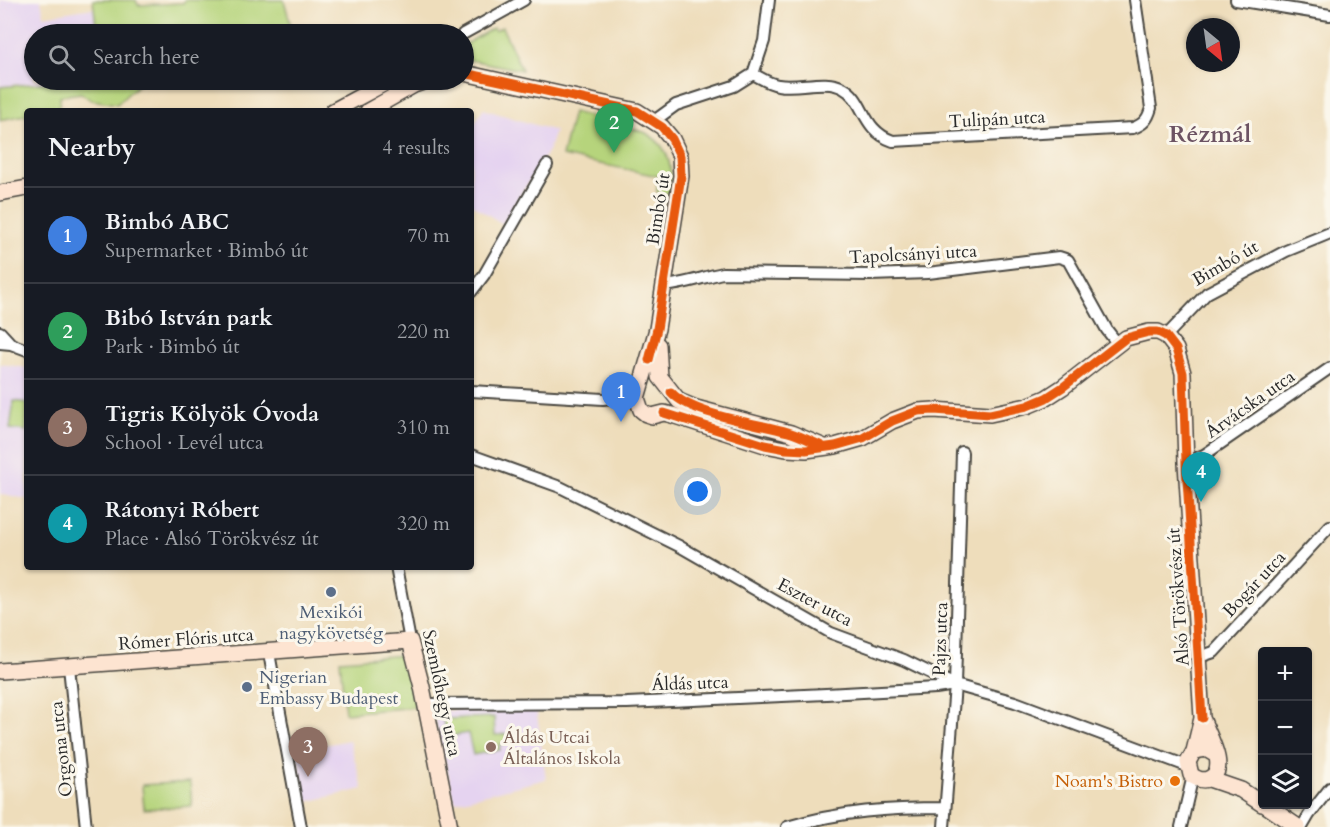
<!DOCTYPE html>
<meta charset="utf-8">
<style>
:root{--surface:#171b24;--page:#20242c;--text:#f1f3f6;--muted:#9ea1a6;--line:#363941;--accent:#d93025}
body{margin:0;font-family:Cardo,serif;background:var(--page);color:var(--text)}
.controls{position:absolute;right:18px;bottom:18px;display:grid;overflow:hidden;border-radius:6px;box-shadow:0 2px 4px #0004}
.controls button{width:54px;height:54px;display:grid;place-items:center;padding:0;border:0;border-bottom:2px solid var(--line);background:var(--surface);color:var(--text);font:30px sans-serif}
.compass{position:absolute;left:1186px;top:18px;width:54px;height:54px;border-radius:50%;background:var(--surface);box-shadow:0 2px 4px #0004;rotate:151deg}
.you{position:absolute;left:698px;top:492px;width:21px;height:21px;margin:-15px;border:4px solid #fff;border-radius:50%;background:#1a73e8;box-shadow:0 0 0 9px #1a73e833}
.badge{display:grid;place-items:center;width:39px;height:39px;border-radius:50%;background:var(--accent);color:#fff;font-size:20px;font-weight:700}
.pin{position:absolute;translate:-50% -50px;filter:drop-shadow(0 2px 3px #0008)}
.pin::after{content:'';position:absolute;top:32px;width:21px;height:18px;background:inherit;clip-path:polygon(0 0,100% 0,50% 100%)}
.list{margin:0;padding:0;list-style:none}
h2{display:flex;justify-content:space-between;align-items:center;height:78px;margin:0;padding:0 24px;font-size:26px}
h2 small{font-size:20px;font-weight:400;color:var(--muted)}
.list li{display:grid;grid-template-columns:39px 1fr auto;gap:18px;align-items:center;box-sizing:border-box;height:96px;padding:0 24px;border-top:2px solid var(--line)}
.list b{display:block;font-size:22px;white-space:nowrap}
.list p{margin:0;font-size:20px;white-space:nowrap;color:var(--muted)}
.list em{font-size:20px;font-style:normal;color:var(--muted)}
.icon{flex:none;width:33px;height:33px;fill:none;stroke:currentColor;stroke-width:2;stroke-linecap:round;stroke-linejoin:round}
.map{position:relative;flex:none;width:1330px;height:827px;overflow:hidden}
.search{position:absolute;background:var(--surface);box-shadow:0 2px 4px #0004;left:24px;top:24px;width:450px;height:66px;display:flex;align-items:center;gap:15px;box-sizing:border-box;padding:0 21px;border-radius:33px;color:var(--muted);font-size:22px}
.panel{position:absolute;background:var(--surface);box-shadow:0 2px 4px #0004;left:24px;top:108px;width:450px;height:462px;border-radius:6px}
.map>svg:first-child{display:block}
.built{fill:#e5d3f0}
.green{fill:#b6d47b;stroke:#708053;stroke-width:1.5}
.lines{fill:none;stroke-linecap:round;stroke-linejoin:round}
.street-casing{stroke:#484641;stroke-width:14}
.secondary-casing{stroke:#484641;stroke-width:18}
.street{stroke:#fff;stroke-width:10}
.secondary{stroke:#fde4d1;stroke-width:15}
.cycleway-casing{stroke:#fbf7ec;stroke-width:13}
.cycleway{stroke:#e8590c;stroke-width:9}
.service-dot{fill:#5c6f8a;stroke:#fbf7ec;stroke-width:2}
.education-dot{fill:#8d6e63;stroke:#fbf7ec;stroke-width:2}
.food-dot{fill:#e8710a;stroke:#fbf7ec;stroke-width:2}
.labels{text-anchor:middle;stroke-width:6;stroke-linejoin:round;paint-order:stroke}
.street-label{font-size:18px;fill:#2b2b2b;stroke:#fbf7ec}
.service-label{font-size:18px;fill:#4e5e75;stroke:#fbf7ec}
.education-label{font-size:18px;fill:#785e54;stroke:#fbf7ec;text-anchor:start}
.food-label{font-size:18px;fill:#c56008;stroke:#fbf7ec;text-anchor:end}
.district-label{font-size:24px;font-weight:bold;fill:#6c5363;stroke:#fbf7ec}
</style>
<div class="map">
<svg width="1330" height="827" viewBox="0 0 1330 827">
<rect width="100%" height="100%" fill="#fbf7ec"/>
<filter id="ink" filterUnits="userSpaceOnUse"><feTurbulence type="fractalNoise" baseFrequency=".0167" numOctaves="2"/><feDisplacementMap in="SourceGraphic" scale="12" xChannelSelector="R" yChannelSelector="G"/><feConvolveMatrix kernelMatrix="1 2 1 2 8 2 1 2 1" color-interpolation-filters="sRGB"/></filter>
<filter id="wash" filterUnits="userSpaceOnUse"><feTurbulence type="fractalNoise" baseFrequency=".008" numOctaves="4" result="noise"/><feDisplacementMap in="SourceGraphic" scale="24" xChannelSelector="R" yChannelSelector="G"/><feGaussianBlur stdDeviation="1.35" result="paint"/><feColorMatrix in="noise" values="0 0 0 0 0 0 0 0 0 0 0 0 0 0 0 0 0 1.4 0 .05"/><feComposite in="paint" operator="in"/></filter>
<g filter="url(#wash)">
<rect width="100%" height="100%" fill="#edb"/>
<path class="built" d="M0,0H41L44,16L93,8L96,34H34V80H60L0,86Z
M483,109L555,131L549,149L503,224L471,204V130Z
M0,364L27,368V499L0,494Z
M536,707L546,779L455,802L435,720L442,711Z
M349,740L363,789L306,802L296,751Z"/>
<path class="green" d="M93,0H136L138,5L183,3L185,0H284L293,34H97Z
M81,22L90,30V34H46L53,27Z
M502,27L522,70L464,59V45L493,28L495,31Z
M73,80H143L117,104L91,100L81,93L60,96V105L55,111H27V117L25,115L0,120V87Z
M573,112L644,132C670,145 674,168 669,194L657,192L658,176L562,156Z
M14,401L27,403L26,431L10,429Z
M405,655L416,707L345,713L340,660Z
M494,717L495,735L508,734L510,742L499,745L500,750L473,755L468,733L446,737L443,719Z
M190,782L192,806L144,809L142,785Z"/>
</g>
<g filter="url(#ink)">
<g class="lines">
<g class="street-casing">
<path id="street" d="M1236,0L1330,15
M463,34L524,0
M753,74C761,78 769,84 778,85C799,89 825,78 843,88C865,99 861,130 893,141L1133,128C1144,124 1148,119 1151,108L1135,0
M363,80L370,90
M654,121L676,105L734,86L753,74L764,41L769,0
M662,286C683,285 703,277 723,273L870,275L928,273L1059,257L1068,260L1107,330L1117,343
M471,292L484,275L547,165
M0,332L11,344
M1166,336L1207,293L1286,251L1330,233
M0,343L11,344L27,350
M471,391L603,399L629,396L638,392
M471,455L560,487L679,546L831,633L904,660L955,685L1015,702L1187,766
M1186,463L1204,455L1330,368
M396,567L410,641
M269,653L301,827
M1199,657L1214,652L1330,526
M69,667L86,827
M426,704L627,703L826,694L936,688L955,685
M787,827C841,811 890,808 945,808
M944,827L955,685L962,452
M1181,827L1191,784L1195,778
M1302,827L1309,815L1330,788"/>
</g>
<g class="secondary-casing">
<path id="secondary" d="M464,73L637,111L662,127L672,139L680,156L681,176L657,329L637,398L641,410L646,414L652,416L664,413L672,415L765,445L786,449L806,450L835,446L863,438L892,421L918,411L934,410L990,414L1027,406L1046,398L1063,387L1126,338L1149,332H1158L1166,336L1176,349L1183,373L1186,463L1202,718L1194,751
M333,111L391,80
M368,111L414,85L429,80
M0,193L27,188
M658,345L660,377L679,401L696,408L791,433L822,446
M0,671L410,641L422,687L450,827
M1203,720C1208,735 1229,769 1210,778C1203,782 1197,779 1191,775L1188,762L1194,751L1206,749L1216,755
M1209,779L1241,790L1262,804
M1264,804L1298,827"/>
</g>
<use href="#street" class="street"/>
<use href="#secondary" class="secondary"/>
<g class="cycleway-casing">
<path id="cycleway" d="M464,73L637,111L662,127L672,139L680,156L681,176L657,329L649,360
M671,392C691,415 757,423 788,432C799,435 811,441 822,446
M664,413L765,445L786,449L806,450L835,446L863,438L892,421L918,411L934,410L990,414L1027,406L1046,398L1063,387L1126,338L1149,332H1158L1166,336L1176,349L1183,373L1186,463L1202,718"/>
</g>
<use href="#cycleway" class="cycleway"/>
</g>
</g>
<g class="service-dot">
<circle cx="331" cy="592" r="6"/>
<circle cx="247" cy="687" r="6"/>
</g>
<circle class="education-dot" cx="491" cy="747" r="6"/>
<circle class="food-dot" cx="1175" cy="781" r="6"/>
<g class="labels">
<g class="street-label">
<text transform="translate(997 119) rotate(-3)" y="6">Tulipán utca</text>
<text transform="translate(658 209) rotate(-81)" y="6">Bimbó út</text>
<text transform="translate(913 254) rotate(-3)" y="6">Tapolcsányi utca</text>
<text transform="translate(1225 263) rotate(-30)" y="6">Bimbó út</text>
<text transform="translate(1250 404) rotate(-35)" y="6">Árvácska utca</text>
<text transform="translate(1254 584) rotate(-47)" y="6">Bogár utca</text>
<text transform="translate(1178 597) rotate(-94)" y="6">Alsó Törökvész út</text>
<text transform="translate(815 602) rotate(28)" y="6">Eszter utca</text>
<text transform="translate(186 639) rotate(-4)" y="6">Rómer Flóris utca</text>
<text transform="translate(940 639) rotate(-88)" y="6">Pajzs utca</text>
<text transform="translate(690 683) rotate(-2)" y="6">Áldás utca</text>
<text transform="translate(442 693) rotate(78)" y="6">Szemlőhegy utca</text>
<text transform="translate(61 749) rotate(-96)" y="6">Orgona utca</text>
</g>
<g class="service-label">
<text x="331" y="618">Mexikói<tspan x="331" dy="21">nagykövetség</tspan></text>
<text x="259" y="683" text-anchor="start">Nigerian<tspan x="259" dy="21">Embassy Budapest</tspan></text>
</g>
<g class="education-label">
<text x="503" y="743">Áldás Utcai<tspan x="503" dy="21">Általános Iskola</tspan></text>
</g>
<g class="food-label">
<text x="1163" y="787">Noam's Bistro</text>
</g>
<g class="district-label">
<text x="1210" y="142">Rézmál</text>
</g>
</g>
</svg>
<div class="controls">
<button>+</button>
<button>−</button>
<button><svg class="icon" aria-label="layers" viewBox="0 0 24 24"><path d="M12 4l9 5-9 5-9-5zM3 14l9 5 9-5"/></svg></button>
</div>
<svg class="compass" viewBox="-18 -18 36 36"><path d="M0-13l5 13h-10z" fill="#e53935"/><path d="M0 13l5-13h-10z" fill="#9ea1a6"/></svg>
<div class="you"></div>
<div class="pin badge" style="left:621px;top:422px;background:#3f7fe0">1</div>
<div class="pin badge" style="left:614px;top:153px;background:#2e9e5b">2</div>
<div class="pin badge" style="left:308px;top:777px;background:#8d6e63">3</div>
<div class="pin badge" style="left:1201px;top:502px;background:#0f9aa8">4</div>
<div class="search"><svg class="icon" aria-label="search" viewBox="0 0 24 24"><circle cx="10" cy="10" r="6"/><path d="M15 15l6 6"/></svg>Search here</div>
<section class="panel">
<h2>Nearby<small>4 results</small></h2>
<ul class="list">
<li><span class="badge" style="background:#3f7fe0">1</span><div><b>Bimbó ABC</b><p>Supermarket · Bimbó út</p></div><em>70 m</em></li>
<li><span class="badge" style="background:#2e9e5b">2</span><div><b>Bibó István park</b><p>Park · Bimbó út</p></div><em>220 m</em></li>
<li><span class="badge" style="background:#8d6e63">3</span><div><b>Tigris Kölyök Óvoda</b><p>School · Levél utca</p></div><em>310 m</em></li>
<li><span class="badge" style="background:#0f9aa8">4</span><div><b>Rátonyi Róbert</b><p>Place · Alsó Törökvész út</p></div><em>320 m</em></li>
</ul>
</section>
</div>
